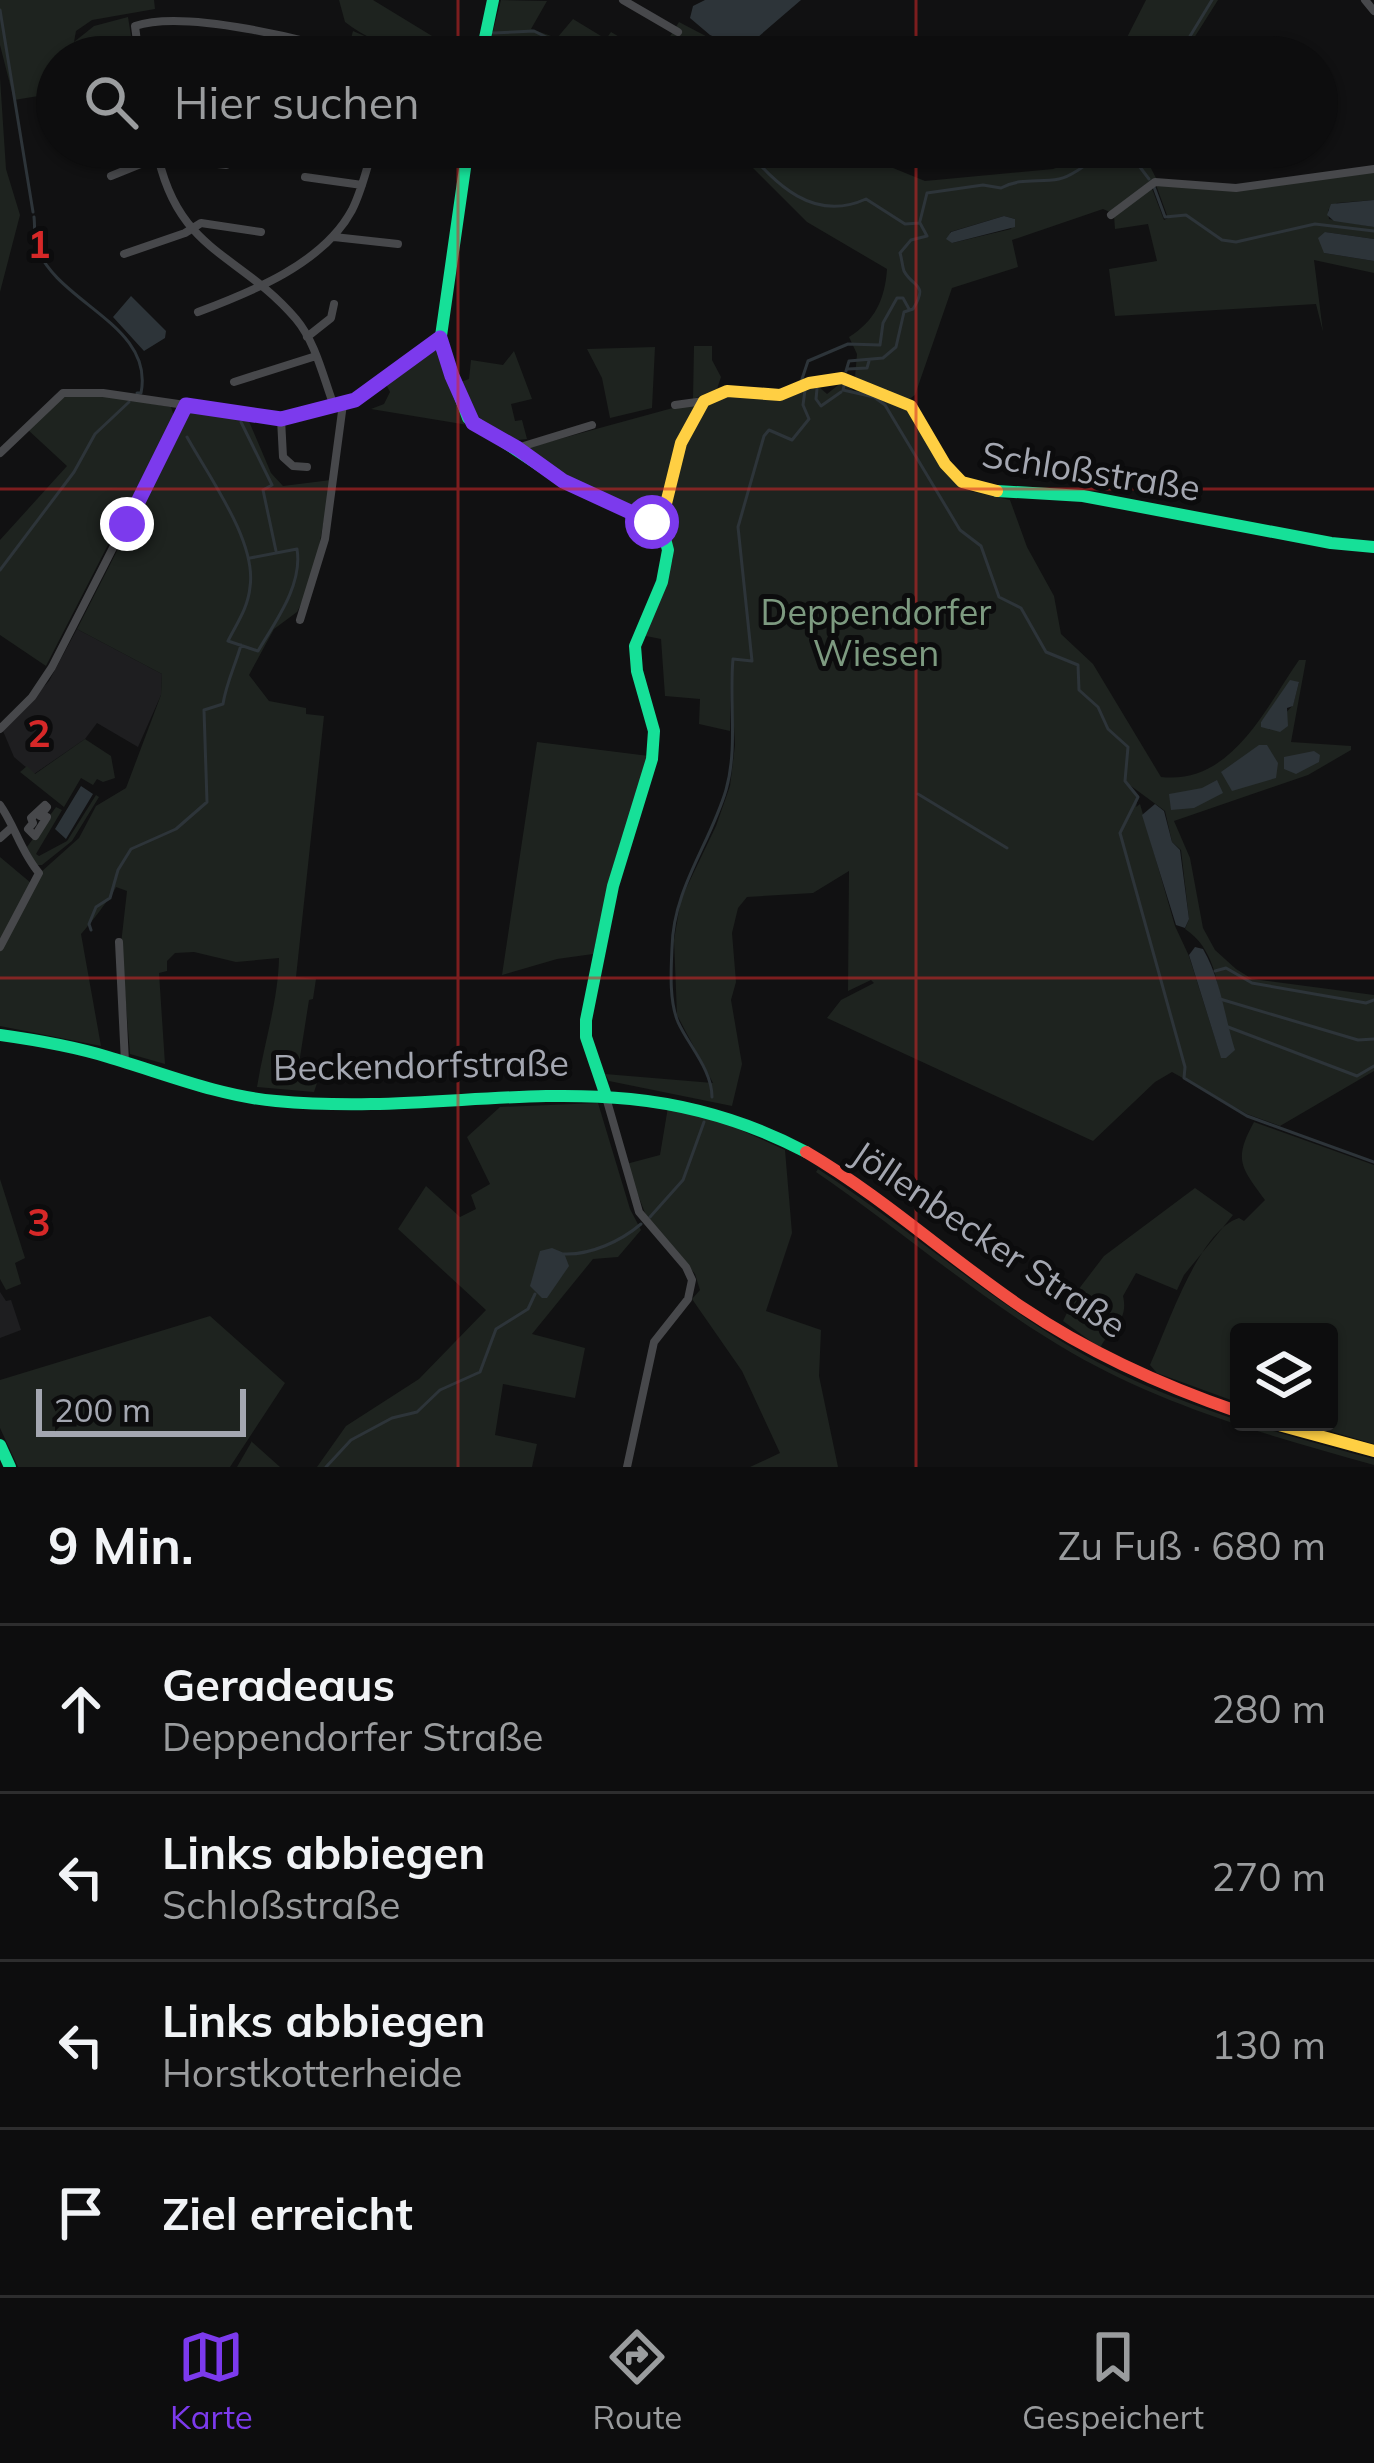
<!DOCTYPE html>
<html lang="de">
<meta charset="utf-8">
<style>
:root{--surface:#0d0d0e;--page:#161617;--text:#f1f3f6;--muted:#9a9c9e;--line:#2d2d2e;--accent:#7c3aed}
body{margin:0;font-family:Mulish,sans-serif;background:var(--page);color:var(--text)}
.controls{position:absolute;right:36px;bottom:36px;display:grid;overflow:hidden;border-radius:12px;box-shadow:0 3px 9px #0004}
.controls button{width:108px;height:108px;display:grid;place-items:center;padding:0;border:0;border-bottom:3px solid var(--line);background:var(--surface);color:var(--text);font:60px sans-serif}
.scale{position:absolute;left:36px;bottom:30px;width:210px;box-sizing:border-box;padding-left:12px;border:6px solid #a4a7b1;border-top:0;font-size:33px;line-height:42px;white-space:nowrap;color:#a4a7b1;-webkit-text-stroke:9px #0c0c0d;paint-order:stroke}
.stop{position:absolute;width:36px;height:36px;margin:-27px;border:9px solid #7c3aed;border-radius:50%;background:#fff}
.stop.end{background:#7c3aed;border-color:#fff;box-shadow:0 3px 12px #0008}
.list{margin:0;padding:0;list-style:none}
h2{display:flex;justify-content:space-between;align-items:center;height:156px;margin:0;padding:0 48px;font-size:51px}
h2 small{font-size:39px;font-weight:400;color:var(--muted)}
.list li{display:grid;grid-template-columns:78px 1fr auto;gap:36px;align-items:center;box-sizing:border-box;height:168px;padding:0 48px;border-top:3px solid var(--line)}
.list b{display:block;font-size:45px;white-space:nowrap}
.list p{margin:0;font-size:39px;white-space:nowrap;color:var(--muted)}
.list em{font-size:39px;font-style:normal;color:var(--muted)}
.icon{flex:none;width:66px;height:66px;fill:none;stroke:currentColor;stroke-width:2;stroke-linecap:round;stroke-linejoin:round}
.map{position:relative;flex:none;width:1374px;height:1467px;overflow:hidden}
.search{position:absolute;background:var(--surface);box-shadow:0 3px 9px #0004;left:36px;right:36px;top:36px;height:132px;display:flex;align-items:center;gap:30px;box-sizing:border-box;padding:0 42px;border-radius:66px;color:var(--muted);font-size:45px}
.sheet{height:828px;background:var(--surface)}
nav{display:flex;justify-content:space-around;align-items:center;box-sizing:border-box;height:168px;border-top:3px solid var(--line);background:var(--surface);font-size:33px;color:var(--muted)}
nav a{display:grid;justify-items:center;gap:6px}
nav .on{color:var(--accent)}
.map>svg:first-child{display:block}
.built{fill:#1e1e20}
.green{fill:#1e231f;fill-rule:evenodd}
.water{fill:#2d3439}
.lines{fill:none;stroke-linecap:round;stroke-linejoin:round}
.stream{stroke:#2d3439;stroke-width:3}
.street{stroke:#47484b;stroke-width:8}
.fast{stroke:#16e098;stroke-width:12}
.slow{stroke:#ffcf43;stroke-width:12}
.jam{stroke:#f24e42;stroke-width:12}
.route{stroke:#7c3aed;stroke-width:15}
.grid{fill:none;stroke:#d62828;stroke-width:3;stroke-opacity:0.55}
.labels{text-anchor:middle;stroke-width:10;stroke-linejoin:round;paint-order:stroke}
.street-label{font-size:36px;fill:#a4a7b1;stroke:#0c0c0d}
.park-label{font-size:36px;fill:#7d9a80;stroke:#0c0c0d}
.grid-label{font-size:39px;text-anchor:middle;font-weight:bold;fill:#d62828;stroke:#0c0c0d;stroke-width:10;stroke-linejoin:round;paint-order:stroke}
</style>
<div class="map">
<svg width="1374" height="1467" viewBox="0 0 1374 1467">
<rect width="100%" height="100%" fill="#111112"/>
<path class="built" d="M77,629L162,674L161,695L138,747L97,723L85,739L34,774L14,757L3,731L49,681Z
M0,1292L6,1301L11,1300L21,1330L0,1338Z"/>
<path class="green" d="M0,0H154L155,9L92,20L76,31L74,42L94,26L128,17L133,48L99,55L74,45L72,57H57V93L14,100L0,45Z
M339,0H373L437,39H477L476,57C428,57 383,52 345,22Z
M501,0L547,1L531,29L557,38L573,19L606,39L611,32L653,57H565L531,39H491Z
M1146,0H1218L1182,57H1117Z
M679,22L742,55L747,56L657,57Z
M353,31L413,57H370L348,49Z
M0,78L6,169L20,215L0,292Z
M732,147H854L871,159L925,181L1053,169L1074,161L1090,147H1140L1156,178L1112,213L1103,209L1012,240L1018,267L952,288L915,395L908,400L855,377L857,354L849,337C875,321 885,299 887,269L807,222ZM1004,216L1015,219L1011,229L952,243L950,232Z
M1374,171V200L1337,203L1328,210L1329,219L1374,227V239L1325,232L1324,253L1374,261V273L1314,260L1323,332L1316,304L1115,316L1109,269L1157,261L1148,224L1115,229L1114,216L1151,186L1164,220L1168,218L1156,185L1236,191Z
M694,346H712V360L721,377L717,389L693,399Z
M431,347L437,348L468,425L371,409L384,404L390,392L386,384Z
M655,347L652,408L610,418L602,378L587,349Z
M514,351L532,399L511,404L515,421L522,420L527,439L518,440L470,413L458,383L469,379L471,360L503,365Z
M842,382L854,391L863,388L903,405L970,491L1010,500L1027,547L1054,596L1061,634L1093,664L1161,777C1231,785 1265,709 1299,660H1306L1291,742L1351,746V750L1308,775L1174,821L1190,858L1203,928L1215,950L1236,969L1252,979L1374,995V1071L1280,1126L1247,1114L1172,1072L1155,1082L1093,1141L827,1018L841,1000L874,983L871,980L848,991L849,871L813,893L747,897L738,908L732,933L736,982L731,1000L742,1064L732,1106L609,1081L605,1074L713,1083L677,1015L674,940L681,899L716,826L730,786L735,745L731,673L730,731L699,724L700,699L665,696L661,639L641,635L673,559L668,525L684,444L707,404L726,395L818,386L827,394ZM1299,682L1293,705L1270,730L1261,722ZM1127,783L1165,811L1172,842L1181,850L1189,919L1185,929C1225,955 1220,1016 1226,1058L1221,1057L1189,956L1175,926L1140,804L1136,807L1138,798Z
M68,395H102L171,407L174,416L46,666L0,635V540L67,466L27,429L53,403Z
M691,403L696,405L678,442L662,516L655,519L568,480L523,449Z
M193,411L248,419L271,473L283,486L331,480L319,547L305,596L297,612L274,629L249,675L269,701L306,708V714L324,716L296,977L316,979L313,999L309,1000L298,1070L319,1077L314,1092L257,1087C264,1043 278,1002 279,958L236,962L194,952L175,953L167,961V971L159,973L165,1064L130,1054L121,944L127,891L116,887C114,893 88,927 81,934L101,1046L0,1026V951L41,872L79,838L96,806L126,788L161,695L162,674L77,629L185,418Z
M85,739L111,756L115,778L103,782L97,779L93,785L81,778L64,807L20,772L27,766L35,774Z
M537,742L649,756L612,869L593,954L557,959L502,975Z
M96,795L99,797L72,841L42,865H36L27,847L56,807L62,810L36,854L39,856L67,841Z
M0,857L31,883L0,943Z
M598,1103L630,1209L641,1230L618,1257L593,1259L532,1334L585,1348L575,1398L503,1384L495,1435L537,1444L532,1467H317L346,1426L419,1379L486,1310L398,1229L426,1186L460,1217L476,1209L471,1195L490,1184L467,1137L500,1107Z
M668,1107L723,1122L785,1150L792,1233L766,1311L821,1330L819,1376L838,1467H750L780,1453L742,1371L692,1299L700,1290L695,1274L647,1218L626,1164L660,1155Z
M1254,1122L1374,1165V1444L1299,1422H1329V1332H1239V1403L1157,1373L1150,1365C1167,1328 1199,1230 1239,1218L1244,1221L1265,1200C1241,1167 1233,1160 1254,1122Z
M818,1169C905,1226 984,1295 1074,1349C1168,1404 1270,1431 1374,1459V1465C1270,1436 1166,1407 1072,1353C981,1300 902,1231 816,1172Z
M0,1179L25,1258L15,1263L21,1284L6,1290L0,1279Z
M1195,1188L1233,1215L1184,1275L1177,1290L1136,1273L1123,1296C1129,1322 1111,1327 1100,1348L1063,1321L1078,1290L1104,1256Z
M210,1316L285,1383L230,1467H18L0,1428V1380Z
M252,1441V1442L280,1467H237Z"/>
<path class="water" d="M705,0H801L743,50L710,35L690,18L693,6Z
M1374,200V227L1334,221L1327,215L1331,204Z
M1004,216L1015,219V227L952,243L946,239L951,232Z
M1325,232L1374,239V261L1324,253L1318,238Z
M131,296L166,331L165,338L144,351L113,317Z
M1290,680L1299,682L1293,706L1287,708L1288,726L1280,732L1261,727V722Z
M1259,745H1267L1278,763L1276,778L1232,791L1221,772Z
M1314,751L1320,755L1319,762L1296,774L1284,769V757Z
M1217,780L1223,793L1194,808L1171,810L1169,794L1202,788Z
M81,786L93,794L66,839L55,829Z
M1155,804L1164,811L1172,842L1180,850L1189,919L1185,928L1176,925L1142,815Z
M1195,947L1203,949C1221,980 1224,1015 1235,1050L1226,1058H1221L1189,955Z
M552,1248L564,1253L569,1266L547,1298H542L530,1286L540,1251Z"/>
<g class="lines">
<path class="stream" d="M0,10L33,212
M493,33L534,31L586,57
M1172,49L1181,51L1212,0
M697,57L700,52
M1162,57L1167,52
M744,147C776,184 813,223 866,199L905,224L920,223L927,236L911,240L900,253C902,259 902,265 904,271C913,288 929,283 913,309L904,312L896,347L883,358L849,361L846,371
M1112,147L1130,154L1149,179
M1154,187L1165,217L1186,215L1222,240L1236,242L1315,224L1374,231
M34,217C35,225 34,237 36,245C55,303 155,324 141,393H137
M920,221L927,193L983,185L1001,188C1022,177 1038,183 1059,179C1075,176 1096,156 1110,147
M848,369L867,368L869,361
M801,382L808,361L848,344L880,345L883,323L897,298H903L909,309
M845,382L843,390L874,397L885,405L960,530L981,546L999,597L1021,608L1046,652L1078,665L1079,690L1098,707L1108,729L1128,747L1125,781L1138,797L1120,833L1185,1067L1184,1078L1247,1116L1374,1162
M817,389L816,399L821,406L841,392
M241,422L272,485L263,490L276,551
M187,437C209,477 257,542 250,587C248,608 237,623 228,641L258,651C275,622 303,585 297,549L250,558
M0,570L74,472L95,434L129,402
M918,794L1007,848
M91,930L89,924L96,907L110,898L118,870L131,849L176,829L207,802L204,710L223,704C226,684 235,666 241,645
M1215,971L1226,968L1252,983L1366,1003L1374,1000
M1220,999L1358,1040L1374,1039
M1228,1027L1357,1076L1374,1066
M712,1097C712,1070 689,1046 678,1022C669,1001 671,970 672,948C673,889 710,844 726,790C738,748 729,702 733,659L752,661L738,527L764,436L769,430L792,440L809,419L803,405L805,390
M650,1217L683,1180L704,1122
M564,1254C591,1255 621,1241 641,1224
M326,1467L351,1440L392,1418L417,1412L440,1390L480,1372L496,1329L528,1309L535,1294"/>
<path class="street" d="M623,0L678,32
M1365,0L1374,11
M139,57L135,26C185,9 309,40 360,57
M156,147C176,253 238,251 296,319C316,343 323,377 334,406
M359,147L371,152
M111,176L158,157L226,165
M305,177L362,185
M1111,215L1155,182L1236,188L1374,169
M334,237L398,244
M124,254L185,233L201,223L261,232
M198,312C251,292 323,264 352,210C362,190 367,168 373,147
M307,337L331,318L334,304
M234,382L316,356
M675,405L704,401
M281,419L283,457L293,466L307,467
M517,448L592,425
M0,453L63,393H103L281,419L355,400L440,338
M300,620L325,539L343,404
M0,729L32,697L52,667L186,405
M0,805C15,826 21,852 39,873L0,947
M45,805L47,807L40,816L47,817L35,836L28,829L33,823L31,818Z
M0,838L10,829
M119,942L125,1062
M605,1094L639,1212L686,1267L692,1280L688,1299L654,1342L627,1467"/>
<path class="fast" d="M481,57L493,0
M468,147L440,343L468,418L563,481L652,522L664,535L668,550L662,582L635,646L637,671L654,731L652,759L613,886L586,1020V1037L605,1093
M997,491L1083,496L1331,543L1374,547
M0,1035C36,1040 72,1046 108,1057C163,1073 218,1096 276,1101C469,1119 619,1053 806,1152
M0,1445L10,1467"/>
<path class="slow" d="M660,528L681,443L704,401L727,391L780,395L809,383L842,378L911,406L945,464L962,482L997,491
M1268,1422L1374,1451"/>
<path class="jam" d="M806,1152C883,1197 949,1258 1023,1308C1090,1353 1163,1386 1239,1412"/>
</g>
<g class="lines">
<path class="route" d="M127,524L186,405L281,419L355,400L440,338L452,376L473,423L517,448L563,481L652,522"/>
</g>
<path class="grid" d="M458,0V57M916,0V57M458,147V1467M916,147V1467M0,489H1374M0,978H1374"/>
<g class="labels">
<g class="street-label">
<text transform="translate(1091 471) rotate(9)" y="13">Schloßstraße</text>
<text transform="translate(421 1065) rotate(-1)" y="13">Beckendorfstraße</text>
<text transform="translate(989 1239) rotate(34)" y="13">Jöllenbecker Straße</text>
</g>
<g class="park-label">
<text x="876" y="625">Deppendorfer<tspan x="876" dy="41">Wiesen</tspan></text>
</g>
</g>
<g class="grid-label">
<text x="39" y="258">1</text>
<text x="39" y="747">2</text>
<text x="39" y="1236">3</text>
</g>
</svg>
<div class="controls">
<button><svg class="icon" aria-label="layers" viewBox="0 0 24 24"><path d="M12 4l9 5-9 5-9-5zM3 14l9 5 9-5"/></svg></button>
</div>
<div class="scale">200 m</div>
<div class="stop" style="left:652px;top:522px"></div>
<div class="stop end" style="left:127px;top:524px"></div>
<div class="search"><svg class="icon" aria-label="search" viewBox="0 0 24 24"><circle cx="10" cy="10" r="6"/><path d="M15 15l6 6"/></svg>Hier suchen</div>
</div>
<section class="sheet">
<h2>9 Min.<small>Zu Fuß · 680 m</small></h2>
<ul class="list">
<li><svg class="icon" aria-label="ahead" viewBox="0 0 24 24"><path d="M12 20V5M6 11l6-6 6 6"/></svg><div><b>Geradeaus</b><p>Deppendorfer Straße</p></div><em>280 m</em></li>
<li><svg class="icon" aria-label="left" viewBox="0 0 24 24"><path d="M17 20v-9H6M10 6l-5 5 5 5"/></svg><div><b>Links abbiegen</b><p>Schloßstraße</p></div><em>270 m</em></li>
<li><svg class="icon" aria-label="left" viewBox="0 0 24 24"><path d="M17 20v-9H6M10 6l-5 5 5 5"/></svg><div><b>Links abbiegen</b><p>Horstkotterheide</p></div><em>130 m</em></li>
<li><svg class="icon" aria-label="arrive" viewBox="0 0 24 24"><path d="M6 21V4h12l-3 4 3 4H6"/></svg><div><b>Ziel erreicht</b></div></li>
</ul>
</section>
<nav>
<a class="on"><svg class="icon" aria-label="map" viewBox="0 0 24 24"><path d="M3 6l6-2 6 2 6-2v14l-6 2-6-2-6 2zM9 4v14M15 6v14"/></svg>Karte</a>
<a><svg class="icon" aria-label="directions" viewBox="0 0 24 24"><path d="M12 3l9 9-9 9-9-9zM9 14v-3h6M13 9l2 2-2 2"/></svg>Route</a>
<a><svg class="icon" aria-label="saved" viewBox="0 0 24 24"><path d="M7 4h10v16l-5-4-5 4z"/></svg>Gespeichert</a>
</nav>
